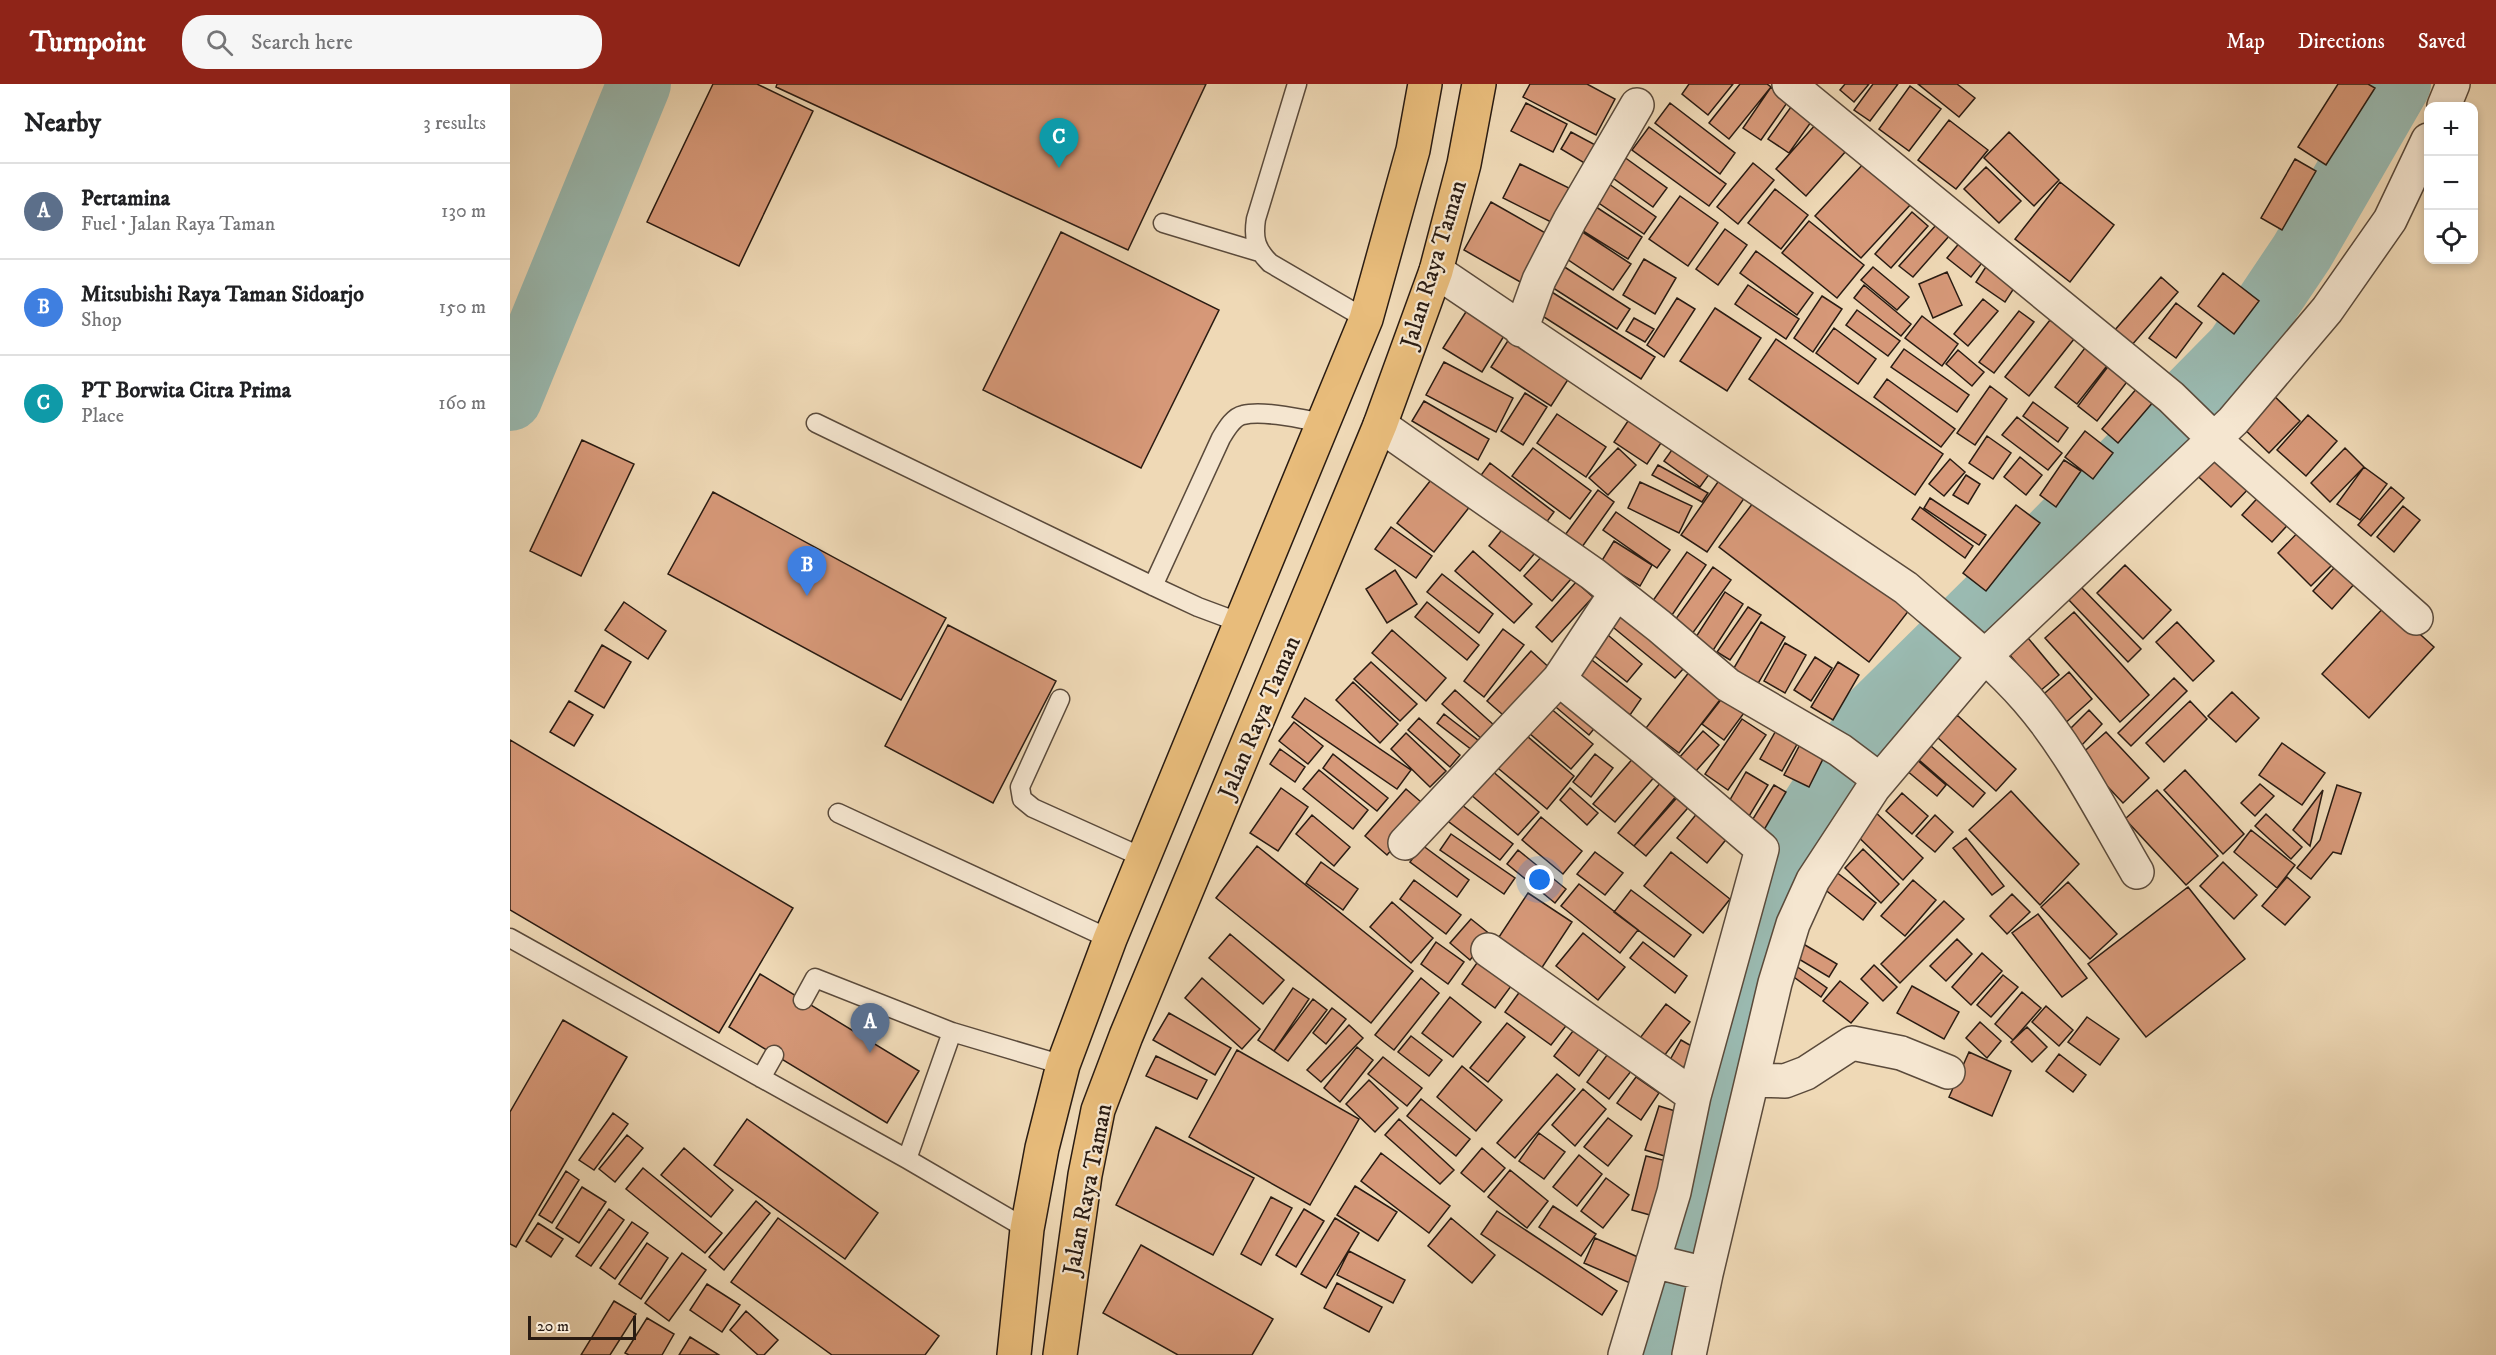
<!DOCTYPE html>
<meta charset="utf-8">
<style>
:root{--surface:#fff;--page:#f6f6f6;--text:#202124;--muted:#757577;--line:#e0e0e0;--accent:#8f2418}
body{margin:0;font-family:"IM FELL DW Pica",serif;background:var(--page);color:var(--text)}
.controls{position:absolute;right:18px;top:18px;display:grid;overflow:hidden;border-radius:12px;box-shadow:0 3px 9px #0003}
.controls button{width:54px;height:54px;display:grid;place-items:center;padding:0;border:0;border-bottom:2px solid var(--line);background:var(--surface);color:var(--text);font:30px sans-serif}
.scale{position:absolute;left:18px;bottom:15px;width:108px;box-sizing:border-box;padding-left:6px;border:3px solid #291b12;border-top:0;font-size:16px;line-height:21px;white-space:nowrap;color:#291b12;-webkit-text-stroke:4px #f5e6d0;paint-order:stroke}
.you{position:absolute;left:1030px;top:796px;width:21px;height:21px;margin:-15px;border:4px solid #fff;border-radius:50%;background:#1a73e8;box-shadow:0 0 0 9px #1a73e833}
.badge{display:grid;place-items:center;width:39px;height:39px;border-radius:50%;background:var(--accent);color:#fff;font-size:20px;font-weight:700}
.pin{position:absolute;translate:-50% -50px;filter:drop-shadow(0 2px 3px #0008)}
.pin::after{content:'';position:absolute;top:32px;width:21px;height:18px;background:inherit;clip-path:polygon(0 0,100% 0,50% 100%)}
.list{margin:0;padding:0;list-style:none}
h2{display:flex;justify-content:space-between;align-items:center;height:78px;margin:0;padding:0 24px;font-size:26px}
h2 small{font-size:20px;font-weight:400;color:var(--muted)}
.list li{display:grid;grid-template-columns:39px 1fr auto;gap:18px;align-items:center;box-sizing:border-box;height:96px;padding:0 24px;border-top:2px solid var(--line)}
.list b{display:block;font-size:22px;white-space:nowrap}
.list p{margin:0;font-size:20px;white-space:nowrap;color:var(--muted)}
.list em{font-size:20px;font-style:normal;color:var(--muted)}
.icon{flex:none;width:33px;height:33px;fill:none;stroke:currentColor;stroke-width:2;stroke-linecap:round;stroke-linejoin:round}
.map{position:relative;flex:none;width:1986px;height:1271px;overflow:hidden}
header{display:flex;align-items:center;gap:36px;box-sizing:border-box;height:84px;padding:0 30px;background:var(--accent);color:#fff}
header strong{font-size:28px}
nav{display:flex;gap:33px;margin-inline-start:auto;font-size:21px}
.search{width:420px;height:54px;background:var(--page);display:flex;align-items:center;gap:15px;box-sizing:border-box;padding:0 21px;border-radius:24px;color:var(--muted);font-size:22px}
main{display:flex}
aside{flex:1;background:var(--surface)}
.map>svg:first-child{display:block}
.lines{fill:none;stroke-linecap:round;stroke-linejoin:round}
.river{stroke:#9abab1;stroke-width:64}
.building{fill:#d69878;stroke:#291b12;stroke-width:1.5}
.service-casing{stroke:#5a4a3b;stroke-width:21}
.minor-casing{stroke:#5a4a3b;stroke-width:36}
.trunk-casing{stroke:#291b12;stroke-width:36}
.service{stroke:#f5e6d0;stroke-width:18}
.minor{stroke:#f5e6d0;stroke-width:33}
.trunk{stroke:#e8bc7b;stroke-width:33}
.labels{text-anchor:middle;stroke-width:4.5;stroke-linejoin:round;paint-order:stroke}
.street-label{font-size:24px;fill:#291b12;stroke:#f5e6d0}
</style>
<header>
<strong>Turnpoint</strong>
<div class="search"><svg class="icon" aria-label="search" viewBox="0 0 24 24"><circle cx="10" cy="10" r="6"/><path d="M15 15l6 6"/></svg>Search here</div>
<nav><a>Map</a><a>Directions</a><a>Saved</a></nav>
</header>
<main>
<aside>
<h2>Nearby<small>3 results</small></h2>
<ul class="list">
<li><span class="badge" style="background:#5c6f8a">A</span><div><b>Pertamina</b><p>Fuel · Jalan Raya Taman</p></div><em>130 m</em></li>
<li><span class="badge" style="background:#3f7fe0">B</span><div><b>Mitsubishi Raya Taman Sidoarjo</b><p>Shop</p></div><em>150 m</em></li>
<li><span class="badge" style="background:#0f9aa8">C</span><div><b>PT Borwita Citra Prima</b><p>Place</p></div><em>160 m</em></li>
</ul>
</aside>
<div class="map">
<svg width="1986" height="1271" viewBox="0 0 1986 1271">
<rect width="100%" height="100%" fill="#efd9b6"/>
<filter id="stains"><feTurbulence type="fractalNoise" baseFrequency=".00333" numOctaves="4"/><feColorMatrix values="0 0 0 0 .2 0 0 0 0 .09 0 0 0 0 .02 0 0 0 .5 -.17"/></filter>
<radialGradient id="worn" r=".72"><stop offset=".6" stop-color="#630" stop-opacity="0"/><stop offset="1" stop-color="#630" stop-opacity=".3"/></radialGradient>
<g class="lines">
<path class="river" d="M0,315L129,0
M1147,1271L1215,970L1254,818L1291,742L1365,628L1509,486L1727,265L1792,168L1889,0"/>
</g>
<path class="building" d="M203,0H247L303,27L229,182L137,138Z
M267,0H696L618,166L266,3Z
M1020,0H1077L1105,15L1086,51L1013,13Z
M1179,0H1223L1198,31L1172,10Z
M1230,0H1257L1261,3L1219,55L1199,39Z
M1335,0H1359L1344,18L1330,6Z
M1363,0H1388L1360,37L1344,26Z
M1408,0H1447L1465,14L1449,33Z
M1828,0H1858L1865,4L1816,81L1788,63Z
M1400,2L1431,25L1399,67L1369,45Z
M1261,3L1279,16L1251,56L1233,44Z
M1286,16L1306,31L1279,69L1258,55Z
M1016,19L1057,40L1043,68L1001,47Z
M1160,19L1225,69L1210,90L1145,39Z
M1439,36L1478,66L1446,105L1408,76Z
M1306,40L1336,67L1296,112L1266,85Z
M1139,43L1216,100L1199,122L1122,66Z
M1061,48L1091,64L1081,83L1051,65Z
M1499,48L1549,96L1524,122L1474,74Z
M1110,70L1157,104L1143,123L1096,89Z
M1785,75L1806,87L1772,146L1751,134Z
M1355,78L1401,120L1351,174L1305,132Z
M1243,79L1264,96L1228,140L1207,123Z
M1010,80L1059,104L1043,139L993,114Z
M1476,83L1511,117L1489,139L1454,105Z
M1089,93L1146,133L1134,150L1077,111Z
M1550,98L1604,141L1560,198L1505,155Z
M1265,105L1298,131L1271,165L1238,139Z
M1170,112L1208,139L1178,182L1139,155Z
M981,118L1039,151L1012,199L954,166Z
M1080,119L1132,153L1118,175L1065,142Z
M1402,128L1418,142L1381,184L1365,170Z
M1299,137L1354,181L1327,214L1272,169Z
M1427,140L1440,151L1403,193L1389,182Z
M1068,145L1121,180L1103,206L1051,171Z
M1215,145L1237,161L1208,201L1186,185Z
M551,148L709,226L631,384L473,306Z
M1451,157L1475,175L1461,193L1437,174Z
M1246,167L1303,209L1287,231L1230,189Z
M1483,172L1512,192L1495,218L1466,198Z
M1134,175L1166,194L1145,230L1113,211Z
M1053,182L1120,225L1107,245L1040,202Z
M1363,183L1399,213L1387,226L1351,196Z
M1437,188L1452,221L1423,234L1409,200Z
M1713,189L1749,217L1724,250L1688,222Z
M1651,193L1668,208L1621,262L1604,247Z
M1238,201L1289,235L1276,255L1225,220Z
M1354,201L1401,240L1391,252L1344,214Z
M1037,205L1145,273L1131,295L1023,226Z
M1312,212L1332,225L1303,268L1284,254Z
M1167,214L1185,225L1154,273L1137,261Z
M1473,215L1488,227L1458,262L1444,250Z
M1666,219L1692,239L1666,274L1639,254Z
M959,223L997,247L972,288L933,264Z
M1205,224L1251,254L1217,307L1170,277Z
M1347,226L1390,257L1378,272L1336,241Z
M1509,227L1524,238L1484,289L1469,278Z
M1412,232L1448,260L1432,282L1395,254Z
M1124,234L1144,245L1135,258L1116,247Z
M1540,236L1564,255L1519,312L1495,293Z
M1324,244L1366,275L1348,300L1306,269Z
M999,255L1059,294L1041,322L981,283Z
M1266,255L1433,370L1405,411L1239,295Z
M1578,260L1600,278L1567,320L1545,303Z
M1394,265L1459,311L1447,328L1381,283Z
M1448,266L1474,288L1462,302L1436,280Z
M1603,276L1623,290L1587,337L1568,322Z
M934,278L1003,314L986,348L916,311Z
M1377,295L1445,345L1431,363L1364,313Z
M1634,296L1650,310L1608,359L1592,345Z
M1480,302L1497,315L1465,361L1447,349Z
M1758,306L1790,337L1759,369L1727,338Z
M1015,309L1037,323L1013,361L991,347Z
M914,317L979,355L968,376L902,337Z
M1523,318L1558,344L1548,358L1513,332Z
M1047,330L1096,363L1076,393L1027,359Z
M1798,331L1827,357L1796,392L1767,366Z
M1507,333L1552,369L1538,386L1492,351Z
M1120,334L1153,356L1137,380L1104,358Z
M1575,347L1603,369L1583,395L1555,373Z
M1477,352L1501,369L1483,395L1459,379Z
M72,356L124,380L71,492L20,467Z
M1702,361L1743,400L1721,423L1679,384Z
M1164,363L1200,389L1190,403L1154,377Z
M1023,364L1081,407L1060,435L1002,392Z
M1108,364L1126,381L1098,411L1079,394Z
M1835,364L1854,383L1820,418L1801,399Z
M1510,373L1532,391L1516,411L1494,393Z
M1440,375L1455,388L1434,412L1419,400Z
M1554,376L1571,387L1546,423L1530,411Z
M980,379L1044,428L1030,447L966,398Z
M1148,381L1198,409L1192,418L1142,391Z
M1854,383L1877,400L1850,436L1827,420Z
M1456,391L1470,400L1458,420L1443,411Z
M924,392L961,421L924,468L887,439Z
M1210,395L1235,413L1197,468L1171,451Z
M1130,398L1182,422L1169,449L1118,424Z
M1881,403L1894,414L1861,452L1848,441Z
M1088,406L1104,418L1072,463L1055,451Z
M1754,407L1784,434L1762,458L1732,431Z
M203,408L436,534L391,616L158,490Z
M1250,410L1400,525L1359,578L1209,463Z
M1420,414L1476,451L1469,461L1414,424Z
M1506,421L1530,439L1476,507L1453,489Z
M1893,422L1910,436L1884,468L1867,453Z
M1410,423L1463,462L1455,474L1402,435Z
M1106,428L1160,466L1147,484L1093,446Z
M998,438L1029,464L1010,487L979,462Z
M1796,440L1830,473L1801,502L1768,469Z
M881,443L922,472L906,494L865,465Z
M1104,457L1142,481L1130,502L1091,478Z
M963,467L1022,520L1004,539L945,487Z
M1177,468L1196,481L1162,531L1142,518Z
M1033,471L1061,495L1042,517L1014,492Z
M1835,472L1854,489L1822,525L1803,507Z
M1615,481L1661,526L1633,555L1587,509Z
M1203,483L1221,496L1182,550L1165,536Z
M885,486L907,520L877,539L856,505Z
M932,490L983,530L969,549L917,508Z
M1066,498L1083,513L1042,558L1026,543Z
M1570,502L1631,565L1618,578L1557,514Z
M1215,508L1233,520L1202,568L1184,556Z
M1109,516L1182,575L1165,594L1093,535Z
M114,518L156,547L138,575L95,546Z
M917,518L969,561L957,576L905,533Z
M1877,520L1924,563L1859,634L1812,590Z
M1238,523L1251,531L1220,576L1207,568Z
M1564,528L1639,611L1610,638L1535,554Z
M1251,538L1275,553L1246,603L1221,589Z
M1667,538L1704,577L1683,597L1646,558Z
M438,541L546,597L483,719L375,662Z
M993,545L1014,561L974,613L954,597Z
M882,546L936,594L916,617L862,569Z
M1092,546L1132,580L1117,598L1076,565Z
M1513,548L1549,591L1530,607L1494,564Z
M1275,559L1296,571L1275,609L1254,597Z
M92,561L121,578L94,624L65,607Z
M1021,567L1043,587L1000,637L977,617Z
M1073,569L1131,615L1120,631L1061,584Z
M1305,573L1322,584L1301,617L1284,606Z
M861,578L907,620L890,637L844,595Z
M1328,578L1349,591L1323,636L1301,623Z
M1183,583L1216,608L1169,669L1136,644Z
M1559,588L1582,615L1552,642L1528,615Z
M1664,594L1677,607L1621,662L1608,649Z
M843,598L888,640L870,659L826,616Z
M1052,604L1091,636L1079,651L1041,619Z
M945,606L985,642L973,656L932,620Z
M1722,608L1749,634L1726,658L1698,632Z
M1213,613L1234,629L1214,656L1192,640Z
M795,614L901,686L887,705L782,633Z
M59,617L83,631L64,662L40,648Z
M1680,617L1697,635L1654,678L1636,659Z
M1033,618L1083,660L1061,685L1012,643Z
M1579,626L1592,640L1570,663L1556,649Z
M934,630L969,657L962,666L927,639Z
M1447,631L1506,685L1486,707L1427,653Z
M909,634L950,671L940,683L898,646Z
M1232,635L1256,651L1218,706L1195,690Z
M784,638L813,662L798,680L769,657Z
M1268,643L1290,655L1272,687L1250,675Z
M1011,647L1064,692L1037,725L983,680Z
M1193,647L1209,661L1185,688L1169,674Z
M1596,648L1639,694L1613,719L1569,672Z
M896,649L936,687L920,703L881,665Z
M1295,651L1319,663L1299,703L1274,691Z
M0,656L283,824L209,949L0,826Z
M1772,659L1815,689L1792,721L1749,691Z
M1421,662L1475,709L1463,723L1409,676Z
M1133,663L1154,682L1105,738L1083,720Z
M770,665L795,683L785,698L760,680Z
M823,670L878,714L867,727L813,684Z
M1085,670L1103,684L1081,713L1063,698Z
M1406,675L1436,701L1427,712L1396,686Z
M980,685L1029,728L1008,751L960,710Z
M809,686L858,726L843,745L793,705Z
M1675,686L1734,750L1713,770L1654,706Z
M1236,688L1258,701L1238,734L1217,721Z
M1152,697L1168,710L1124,762L1108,749Z
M1750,700L1764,712L1745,732L1731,719Z
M1264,701L1276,708L1254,746L1241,738Z
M1827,701L1851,709L1831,770L1823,768L1801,795L1787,784L1810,756Z
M771,704L798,723L768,767L740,749Z
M1060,704L1088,729L1077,741L1050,716Z
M896,705L918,724L877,771L855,752Z
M1647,706L1708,772L1676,801L1615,735Z
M1813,706L1800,762L1783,746Z
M1501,707L1569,780L1530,821L1459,746Z
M1172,708L1183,718L1136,772L1124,762Z
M1392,709L1418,732L1402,750L1376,727Z
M948,718L1003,760L990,776L935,735Z
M1193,722L1223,747L1197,779L1167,754Z
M1359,722L1413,774L1393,796L1339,744Z
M1756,730L1792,763L1781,775L1745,742Z
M802,731L840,763L824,782L786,750Z
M1425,731L1443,748L1425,768L1406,752Z
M1031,733L1072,767L1053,790L1012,756Z
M1741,746L1785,781L1767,804L1724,768Z
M941,750L1005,794L994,810L930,766Z
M1456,754L1494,802L1482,811L1443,764Z
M912,761L959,796L947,813L900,778Z
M747,762L903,887L861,939L706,814Z
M1353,765L1389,800L1371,819L1335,784Z
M1008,766L1056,805L1045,819L997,780Z
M1085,768L1113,789L1095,811L1067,790Z
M1161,768L1220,815L1193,849L1134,802Z
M811,778L848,805L833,826L796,799Z
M1713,778L1747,811L1724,835L1690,802Z
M1321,784L1366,819L1353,836L1308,800Z
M1777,793L1800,813L1775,841L1752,822Z
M904,796L951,831L936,850L890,815Z
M1403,796L1426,816L1395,852L1371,832Z
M1558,798L1607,850L1580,875L1531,823Z
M1069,800L1128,846L1110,869L1051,822Z
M1678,803L1735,875L1636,953L1578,880Z
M1121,806L1181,851L1164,873L1104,828Z
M1018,809L1062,838L1031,885L987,856Z
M1502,810L1520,828L1497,850L1480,832Z
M1434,817L1454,835L1390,899L1371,880Z
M882,818L923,854L901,879L860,843Z
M1528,830L1577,894L1552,913L1502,849Z
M961,835L981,851L960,876L940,859Z
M1073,849L1115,883L1088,916L1046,882Z
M720,850L774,896L753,920L699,874Z
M1285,855L1327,880L1319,893L1277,868Z
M1447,855L1462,870L1436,897L1420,882Z
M926,858L954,878L938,900L911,880Z
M1133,858L1177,892L1165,909L1120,874Z
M974,869L1007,894L985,924L952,900Z
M1472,869L1492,887L1461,921L1442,903Z
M1279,877L1317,904L1311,913L1273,885Z
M1364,881L1387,903L1373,917L1351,895Z
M250,890L409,987L377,1039L219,943Z
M1493,891L1508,903L1481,933L1467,921Z
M692,894L750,945L732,965L675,914Z
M911,894L929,909L884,966L865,951Z
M1019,895L1066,929L1041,961L995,928Z
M1330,897L1358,919L1341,939L1313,917Z
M1402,902L1449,928L1434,955L1387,929Z
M783,904L799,915L764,967L748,956Z
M1512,908L1531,924L1503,956L1485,940Z
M940,913L971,938L943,973L912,949Z
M803,915L817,926L778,977L764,967Z
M1156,920L1180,938L1154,972L1130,954Z
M1536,922L1563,946L1549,962L1522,938Z
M822,924L836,935L816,960L803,949Z
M659,929L721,964L705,991L643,956Z
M1577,933L1609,955L1590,981L1558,958Z
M53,936L117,973L6,1163L0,1160V1028Z
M1470,938L1491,957L1477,974L1456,954Z
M997,939L1015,953L978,998L960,984Z
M1069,939L1094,958L1069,992L1044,972Z
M839,941L853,954L811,998L797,986Z
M1517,943L1537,963L1522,978L1501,958Z
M901,952L932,976L919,992L888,968Z
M1171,956L1185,964L1168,993L1155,985Z
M847,963L863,976L830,1018L814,1004Z
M1103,963L1126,981L1099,1015L1077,998Z
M727,966L849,1035L800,1121L679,1053Z
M1459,968L1501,987L1482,1032L1439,1013Z
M1549,970L1576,991L1563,1008L1536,987Z
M646,972L697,996L687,1015L636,992Z
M873,973L912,1004L897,1022L858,990Z
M952,982L992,1016L966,1047L927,1013Z
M1047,990L1065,1005L1005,1074L987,1059Z
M1126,993L1149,1009L1131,1036L1107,1019Z
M859,996L888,1024L865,1048L836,1020Z
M1073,1005L1096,1025L1065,1062L1042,1041Z
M911,1015L960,1055L946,1072L897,1032Z
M1149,1022L1175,1030L1161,1074L1135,1066Z
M103,1029L118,1040L84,1086L69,1076Z
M1098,1034L1122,1052L1098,1082L1074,1063Z
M237,1035L368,1129L335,1175L204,1081Z
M889,1035L944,1086L930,1100L875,1051Z
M646,1043L744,1094L703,1171L606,1121Z
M1029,1049L1055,1068L1034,1095L1009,1077Z
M117,1051L133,1064L105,1098L89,1085Z
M174,1064L223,1106L201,1133L151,1091Z
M972,1064L995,1084L974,1108L951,1089Z
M871,1069L940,1122L919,1149L851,1097Z
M1069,1071L1092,1090L1067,1122L1043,1103Z
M1136,1072L1161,1078L1147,1133L1122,1126Z
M133,1084L212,1149L195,1169L116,1105Z
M1000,1086L1038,1117L1017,1144L978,1113Z
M56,1087L69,1096L42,1139L29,1131Z
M1096,1094L1119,1111L1093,1144L1071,1127Z
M845,1102L887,1128L868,1157L827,1131Z
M72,1103L96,1118L69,1159L46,1144Z
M761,1113L782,1124L751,1181L731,1170Z
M246,1117L260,1129L214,1186L199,1173Z
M1043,1122L1086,1150L1071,1172L1029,1143Z
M99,1125L114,1136L81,1182L66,1172Z
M794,1125L814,1137L786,1183L766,1171Z
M987,1127L1107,1207L1092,1231L971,1150Z
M268,1134L429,1252L415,1271H322L221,1198Z
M825,1134L849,1149L816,1204L791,1190Z
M941,1134L985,1171L962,1199L918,1162Z
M122,1138L138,1149L105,1195L90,1184Z
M28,1139L53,1155L41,1173L16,1157Z
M1085,1154L1130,1174L1120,1199L1074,1179Z
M137,1159L158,1174L131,1215L109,1200Z
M631,1161L763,1235L742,1271H668L593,1229Z
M839,1167L895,1196L883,1219L827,1191Z
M172,1169L196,1186L159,1237L135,1219Z
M827,1199L872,1223L859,1248L814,1224Z
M197,1200L230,1221L212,1248L180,1226Z
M104,1217L126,1230L100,1271H71Z
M236,1227L268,1256L254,1271H248L220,1246Z
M137,1234L164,1250L152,1271H119L115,1269Z
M180,1253L209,1271H169Z"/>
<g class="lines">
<g class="service-casing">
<path id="service" d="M787,0L746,135C743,155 746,165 760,179L856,235
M653,139L749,168
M306,339L643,502L688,523L731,539
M643,502L711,354C716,346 723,333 733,331C753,326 792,335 813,339
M550,615L510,703L512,715L523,724L634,774
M328,729L600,855
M0,854L397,1075L517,1145
M293,916L305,894L442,948L553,981
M251,994L264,971
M397,1075L442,948"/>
</g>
<g class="minor-casing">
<path id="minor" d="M1279,0L1661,313L1704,355L1906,534
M1934,22L1943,0
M926,187L1396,504C1437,540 1481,574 1517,615C1560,664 1594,732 1627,788
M1011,246L1029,196L1060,136L1127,21
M870,341L1083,490L1149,542L1218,601L1330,666L1370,696
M1049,595L1136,666L1252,765L1184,1012L1164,1108L1115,1271
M895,759L1049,595L1106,509
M978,866L1184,1012
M1242,996L1275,997L1296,989L1342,959L1391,969L1438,988
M1143,1177L1196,1190
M1179,1271L1196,1190L1265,899L1283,840L1303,796L1364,703L1475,572L1723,337L1817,226L1880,136L1918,56"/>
</g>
<g class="trunk-casing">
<path id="trunk" d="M504,1271L517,1145L532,1064L553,981L600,855L856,235L903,66L915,0
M550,1271L575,1091L588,1026L616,952L870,341L926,187L954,80L969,0"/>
</g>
<use href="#service" class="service"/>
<use href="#minor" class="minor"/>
<use href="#trunk" class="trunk"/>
</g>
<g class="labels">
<g class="street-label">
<text transform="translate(923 180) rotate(-73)" y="8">Jalan Raya Taman</text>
<text transform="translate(749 633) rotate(-67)" y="8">Jalan Raya Taman</text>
<text transform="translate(577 1105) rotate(-79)" y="8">Jalan Raya Taman</text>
</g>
</g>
<rect width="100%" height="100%" filter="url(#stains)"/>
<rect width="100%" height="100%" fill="url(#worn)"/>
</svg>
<div class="controls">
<button>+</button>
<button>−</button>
<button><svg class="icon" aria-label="locate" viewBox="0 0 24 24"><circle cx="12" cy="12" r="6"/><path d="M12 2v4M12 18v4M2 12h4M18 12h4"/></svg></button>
</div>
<div class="scale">20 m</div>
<div class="you"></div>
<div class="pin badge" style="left:360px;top:969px;background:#5c6f8a">A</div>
<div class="pin badge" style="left:297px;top:512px;background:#3f7fe0">B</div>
<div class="pin badge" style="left:549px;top:84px;background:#0f9aa8">C</div>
</div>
</main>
